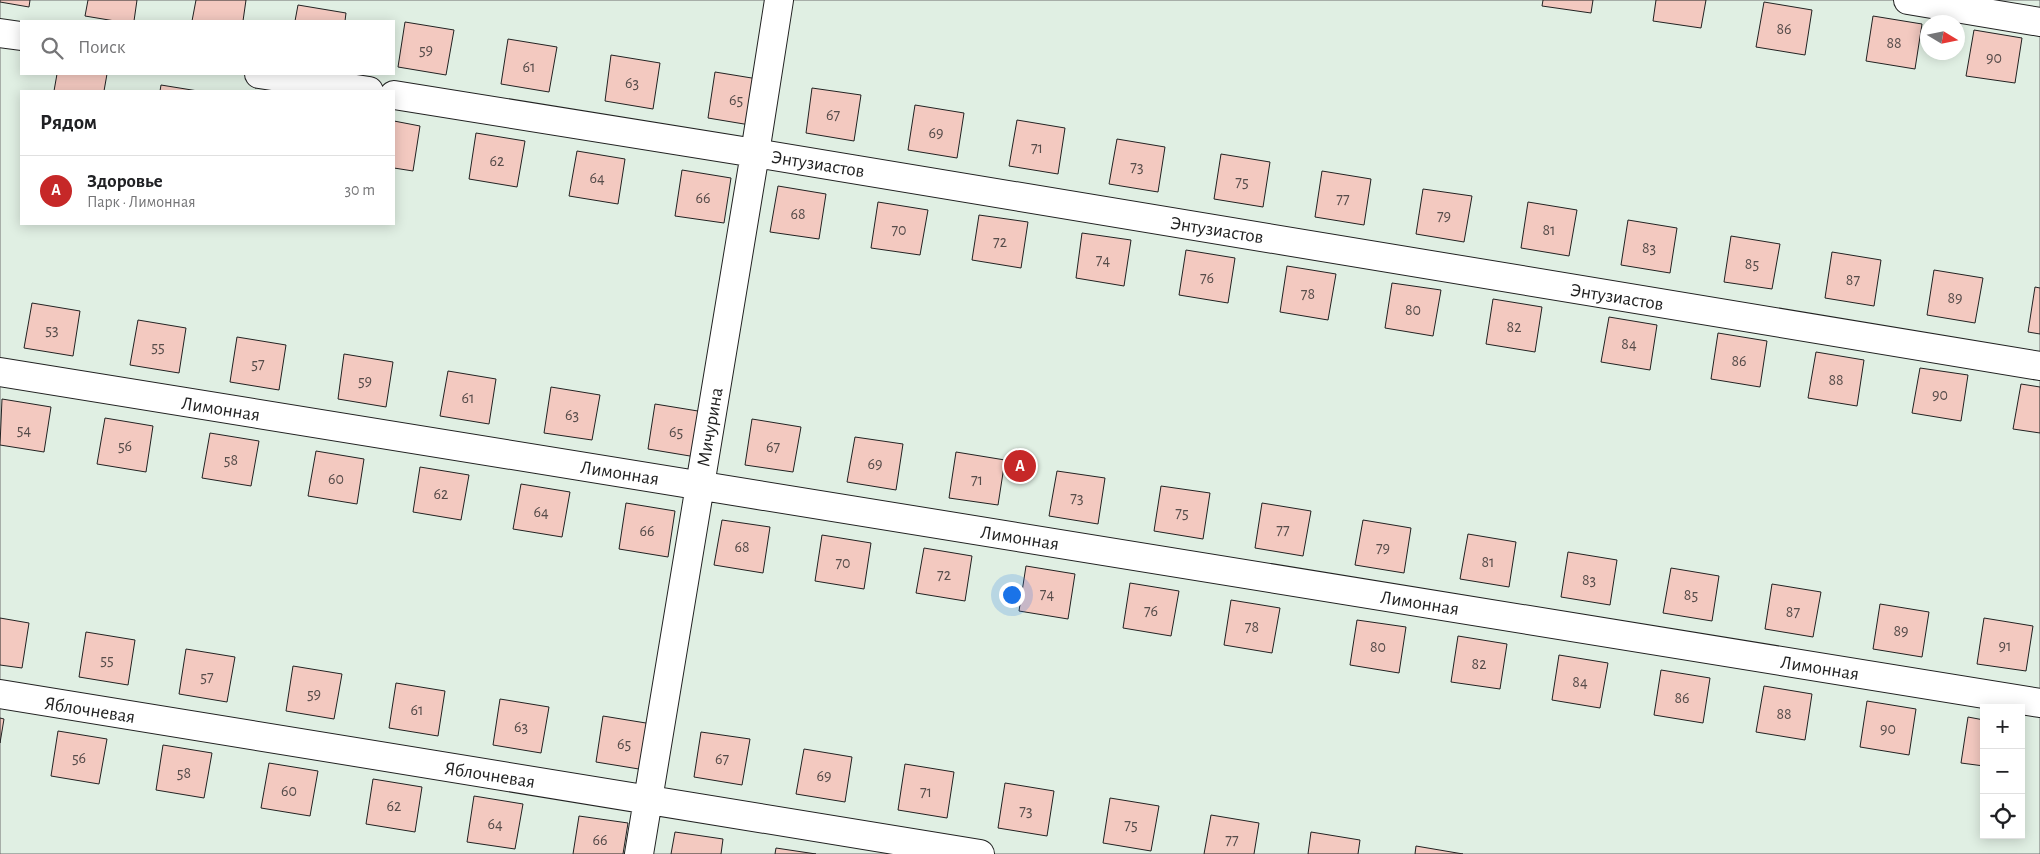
<!DOCTYPE html>
<html lang="ru">
<meta charset="utf-8">
<style>
:root{--surface:#fff;--page:#f2f2f2;--text:#202124;--muted:#757577;--line:#e0e0e0;--accent:#c62828}
body{margin:0;font-family:"Alegreya Sans",sans-serif;background:var(--page);color:var(--text)}
.controls{position:absolute;right:15px;bottom:15px;display:grid;overflow:hidden;border-radius:0px;box-shadow:0 2px 12px #0003}
.controls button{width:45px;height:45px;display:grid;place-items:center;padding:0;border:0;border-bottom:1px solid var(--line);background:var(--surface);color:var(--text);font:25px sans-serif}
.compass{position:absolute;left:1920px;top:15px;width:45px;height:45px;border-radius:50%;background:var(--surface);box-shadow:0 2px 12px #0003;rotate:100deg}
.you{position:absolute;left:1011px;top:594px;width:18px;height:18px;margin:-12px;border:4px solid #fff;border-radius:50%;background:#1a73e8;box-shadow:0 0 0 8px #1a73e833}
.badge{display:grid;place-items:center;width:32px;height:32px;border-radius:50%;background:var(--accent);color:#fff;font-size:16px;font-weight:700}
.pin{position:absolute;translate:-50% -50%;border:2px solid #fff;box-shadow:0 1px 5px #0006}
.list{margin:0;padding:0;list-style:none}
h2{display:flex;justify-content:space-between;align-items:center;height:65px;margin:0;padding:0 20px;font-size:21px}
h2 small{font-size:16px;font-weight:400;color:var(--muted)}
.list li{display:grid;grid-template-columns:32px 1fr auto;gap:15px;align-items:center;box-sizing:border-box;height:70px;padding:0 20px;border-top:1px solid var(--line)}
.list b{display:block;font-size:19px;white-space:nowrap}
.list p{margin:0;font-size:16px;white-space:nowrap;color:var(--muted)}
.list em{font-size:16px;font-style:normal;color:var(--muted)}
.icon{flex:none;width:28px;height:28px;fill:none;stroke:currentColor;stroke-width:2;stroke-linecap:round;stroke-linejoin:round}
.map{position:relative;flex:none;width:2040px;height:854px;overflow:hidden}
.search{position:absolute;background:var(--surface);box-shadow:0 2px 12px #0003;left:20px;top:20px;width:375px;height:55px;display:flex;align-items:center;gap:12px;box-sizing:border-box;padding:0 18px;border-radius:0px;color:var(--muted);font-size:19px}
.panel{position:absolute;background:var(--surface);box-shadow:0 2px 12px #0003;left:20px;top:90px;width:375px;height:135px;border-radius:0px}
.map>svg:first-child{display:block}
.green{fill:#e0efe3;stroke:#6f6f6f;fill-rule:evenodd}
.building{fill:#f3c9c0;stroke:#222}
.lines{fill:none;stroke-linecap:round;stroke-linejoin:round}
.minor-casing{stroke:#222;stroke-width:30}
.minor{stroke:#fff;stroke-width:28}
.labels{text-anchor:middle;stroke-width:4;stroke-linejoin:round;paint-order:stroke}
.number-label{font-size:16px;fill:#564c4a}
.street-label{font-size:19px;fill:#222;stroke:#fff}
</style>
<div class="map">
<svg width="2040" height="854" viewBox="0 0 2040 854">
<rect width="100%" height="100%" fill="#fff"/>
<path class="green" d="M0,0H2040V854H0ZM21,21H394V74H21ZM1928,22H1958V52H1928ZM21,91H394V224H21ZM1984,708H2021V835H1984Z"/>
<path class="building" d="M0,0H30L29,7L0,2Z
M88,0H137L134,21H115L85,16Z
M196,0H246L243,21H192Z
M1543,0H1593L1591,13L1542,6Z
M1656,0H1706L1701,28L1653,21Z
M1764,2L1812,10L1805,55L1756,47Z
M298,5L346,13L345,21H295Z
M1873,16L1922,24L1915,69L1866,61Z
M405,22L454,30L446,75L398,67Z
M1974,30L2022,38L2015,83L1966,76Z
M508,39L557,47L549,92L501,84Z
M611,55L660,63L653,109L605,101Z
M715,72L764,80L756,126L708,118Z
M57,74H107L104,91H54Z
M161,85L198,91H160Z
M812,88L861,95L854,141L806,133Z
M915,105L964,113L957,158L908,150Z
M1017,120L1065,128L1058,174L1009,166Z
M394,121L420,126L413,171L394,168Z
M476,133L525,141L517,187L469,179Z
M1117,139L1165,147L1158,192L1109,184Z
M577,151L625,159L618,204L569,196Z
M1221,154L1270,162L1263,207L1214,199Z
M682,170L731,178L724,223L675,216Z
M1322,171L1371,179L1364,225L1315,217Z
M778,186L826,194L819,239L770,232Z
M1423,189L1472,196L1464,242L1416,234Z
M878,202L928,210L920,255L871,248Z
M1528,202L1577,210L1569,256L1521,248Z
M979,215L1028,222L1021,268L972,260Z
M1628,220L1677,228L1670,273L1621,265Z
M1082,233L1131,240L1124,286L1076,278Z
M1731,236L1780,244L1772,289L1724,282Z
M1186,250L1235,258L1228,303L1179,295Z
M1832,252L1881,260L1874,306L1825,298Z
M1287,266L1336,274L1328,320L1280,312Z
M1934,270L1983,278L1975,323L1927,315Z
M1392,283L1441,290L1433,336L1385,328Z
M2035,287L2040,288V334L2028,332Z
M1493,299L1542,307L1535,352L1486,344Z
M32,303L80,311L73,356L24,348Z
M1609,317L1657,325L1650,370L1601,362Z
M138,320L186,328L179,373L130,365Z
M1718,333L1767,341L1760,387L1711,379Z
M237,337L286,345L279,390L230,382Z
M1816,352L1864,360L1857,406L1808,398Z
M344,354L393,362L386,407L338,399Z
M1920,368L1968,375L1961,421L1912,413Z
M448,371L496,379L489,424L440,416Z
M2021,384L2040,387V433L2013,429Z
M551,387L600,395L592,440L544,433Z
M2,399L51,407L44,452L0,445Z
M655,404L704,412L696,457L648,449Z
M105,418L153,426L146,472L97,464Z
M752,419L801,427L793,472L745,465Z
M210,433L259,441L251,486L202,478Z
M855,437L903,444L896,490L847,482Z
M316,451L364,459L357,504L308,496Z
M956,452L1005,460L998,505L949,498Z
M420,467L469,475L461,520L413,512Z
M1057,471L1105,478L1098,524L1049,516Z
M521,484L570,492L562,537L513,529Z
M1161,486L1210,493L1203,539L1154,531Z
M626,503L675,511L668,557L619,549Z
M1262,503L1311,511L1303,556L1255,548Z
M722,520L770,527L763,573L714,565Z
M1363,520L1411,528L1404,573L1355,565Z
M1468,534L1516,542L1509,587L1460,579Z
M822,535L871,543L864,589L815,581Z
M924,548L972,556L965,601L916,593Z
M1568,552L1617,560L1610,605L1561,597Z
M1026,566L1075,574L1068,619L1019,611Z
M1671,568L1719,576L1712,621L1663,613Z
M1130,583L1179,591L1171,636L1123,628Z
M1772,584L1821,592L1813,637L1765,629Z
M1231,600L1280,608L1272,653L1224,645Z
M1880,604L1929,612L1922,657L1873,649Z
M0,618L29,623L22,668L0,665Z
M1984,618L2033,626L2026,671L1977,664Z
M1357,620L1406,627L1399,673L1350,665Z
M86,632L135,640L128,685L79,677Z
M1458,636L1507,644L1500,689L1451,682Z
M186,649L235,657L227,702L179,694Z
M1559,655L1608,663L1600,708L1552,700Z
M293,666L342,674L334,719L286,711Z
M1661,670L1710,678L1703,723L1654,715Z
M396,683L445,691L438,736L389,728Z
M1764,686L1812,694L1805,740L1756,732Z
M500,699L549,707L541,753L493,745Z
M1867,701L1916,709L1909,755L1860,747Z
M603,716L652,724L645,770L596,762Z
M1968,717L1984,720V766L1961,763Z
M0,718L4,719L0,743Z
M58,731L107,739L99,784L51,776Z
M701,732L750,739L742,785L694,777Z
M163,745L212,753L204,798L156,790Z
M804,749L852,757L845,802L796,794Z
M269,763L318,771L310,816L261,808Z
M905,764L954,772L947,818L898,810Z
M373,779L422,787L415,832L366,824Z
M1005,783L1054,791L1047,836L998,828Z
M474,796L523,804L515,849L467,842Z
M1110,798L1159,806L1151,851L1103,843Z
M1211,815L1259,823L1254,854H1204Z
M579,816L628,823L623,854H573Z
M675,832L723,839L721,854H671Z
M1311,832L1360,840L1358,854H1308Z
M1416,846L1463,854H1415Z
M776,848L816,854H775Z"/>
<g class="lines">
<g class="minor-casing">
<path id="minor" d="M1908,0L2040,22
M0,33L21,36
M259,74L369,91
M394,95L755,153L2040,366
M0,372L2040,703
M0,694L980,854
M639,854L755,153L779,0"/>
</g>
<use href="#minor" class="minor"/>
</g>
<g class="labels">
<g class="number-label">
<text x="1784" y="34">86</text>
<text x="1894" y="48">88</text>
<text x="426" y="55">59</text>
<text x="1994" y="63">90</text>
<text x="529" y="72">61</text>
<text x="632" y="88">63</text>
<text x="736" y="105">65</text>
<text x="833" y="120">67</text>
<text x="936" y="138">69</text>
<text x="1037" y="153">71</text>
<text x="497" y="166">62</text>
<text x="1137" y="172">73</text>
<text x="597" y="183">64</text>
<text x="1242" y="187">75</text>
<text x="703" y="203">66</text>
<text x="1343" y="204">77</text>
<text x="798" y="219">68</text>
<text x="1444" y="221">79</text>
<text x="899" y="235">70</text>
<text x="1549" y="235">81</text>
<text x="1000" y="247">72</text>
<text x="1649" y="253">83</text>
<text x="1103" y="265">74</text>
<text x="1752" y="269">85</text>
<text x="1207" y="283">76</text>
<text x="1853" y="285">87</text>
<text x="1308" y="299">78</text>
<text x="1955" y="303">89</text>
<text x="1413" y="315">80</text>
<text x="1514" y="332">82</text>
<text x="52" y="335">53</text>
<text x="1629" y="349">84</text>
<text x="158" y="352">55</text>
<text x="1739" y="366">86</text>
<text x="258" y="369">57</text>
<text x="1836" y="385">88</text>
<text x="365" y="386">59</text>
<text x="1940" y="400">90</text>
<text x="468" y="403">61</text>
<text x="572" y="420">63</text>
<text x="24" y="435">54</text>
<text x="676" y="437">65</text>
<text x="125" y="451">56</text>
<text x="773" y="452">67</text>
<text x="231" y="465">58</text>
<text x="875" y="469">69</text>
<text x="336" y="484">60</text>
<text x="977" y="485">71</text>
<text x="441" y="499">62</text>
<text x="1077" y="503">73</text>
<text x="541" y="517">64</text>
<text x="1182" y="518">75</text>
<text x="1283" y="535">77</text>
<text x="647" y="536">66</text>
<text x="742" y="552">68</text>
<text x="1383" y="553">79</text>
<text x="1488" y="567">81</text>
<text x="843" y="568">70</text>
<text x="944" y="580">72</text>
<text x="1589" y="585">83</text>
<text x="1047" y="599">74</text>
<text x="1691" y="600">85</text>
<text x="1151" y="616">76</text>
<text x="1793" y="617">87</text>
<text x="1252" y="632">78</text>
<text x="1901" y="636">89</text>
<text x="2005" y="651">91</text>
<text x="1378" y="652">80</text>
<text x="107" y="665">55</text>
<text x="1479" y="669">82</text>
<text x="207" y="682">57</text>
<text x="1580" y="687">84</text>
<text x="314" y="699">59</text>
<text x="1682" y="703">86</text>
<text x="417" y="715">61</text>
<text x="1784" y="719">88</text>
<text x="521" y="732">63</text>
<text x="1888" y="734">90</text>
<text x="624" y="749">65</text>
<text x="79" y="763">56</text>
<text x="722" y="764">67</text>
<text x="184" y="778">58</text>
<text x="824" y="781">69</text>
<text x="289" y="796">60</text>
<text x="926" y="797">71</text>
<text x="394" y="811">62</text>
<text x="1026" y="816">73</text>
<text x="495" y="829">64</text>
<text x="1131" y="830">75</text>
<text x="600" y="845">66</text>
<text x="1232" y="845">77</text>
</g>
<g class="street-label">
<text transform="translate(818 163) rotate(9)" y="7">Энтузиастов</text>
<text transform="translate(1217 229) rotate(9)" y="7">Энтузиастов</text>
<text transform="translate(1617 296) rotate(9)" y="7">Энтузиастов</text>
<text transform="translate(221 408) rotate(9)" y="7">Лимонная</text>
<text transform="translate(709 427) rotate(-80)" y="7">Мичурина</text>
<text transform="translate(620 472) rotate(9)" y="7">Лимонная</text>
<text transform="translate(1020 537) rotate(9)" y="7">Лимонная</text>
<text transform="translate(1420 602) rotate(9)" y="7">Лимонная</text>
<text transform="translate(1820 667) rotate(9)" y="7">Лимонная</text>
<text transform="translate(90 709) rotate(9)" y="7">Яблочневая</text>
<text transform="translate(490 774) rotate(9)" y="7">Яблочневая</text>
</g>
</g>
</svg>
<div class="controls">
<button>+</button>
<button>−</button>
<button><svg class="icon" aria-label="locate" viewBox="0 0 24 24"><circle cx="12" cy="12" r="6"/><path d="M12 2v4M12 18v4M2 12h4M18 12h4"/></svg></button>
</div>
<svg class="compass" viewBox="-18 -18 36 36"><path d="M0-13l5 13h-10z" fill="#e53935"/><path d="M0 13l5-13h-10z" fill="#757577"/></svg>
<div class="you"></div>
<div class="pin badge" style="left:1020px;top:466px">A</div>
<div class="search"><svg class="icon" aria-label="search" viewBox="0 0 24 24"><circle cx="10" cy="10" r="6"/><path d="M15 15l6 6"/></svg>Поиск</div>
<section class="panel">
<h2>Рядом<small></small></h2>
<ul class="list">
<li><span class="badge">A</span><div><b>Здоровье</b><p>Парк · Лимонная</p></div><em>30 m</em></li>
</ul>
</section>
</div>
